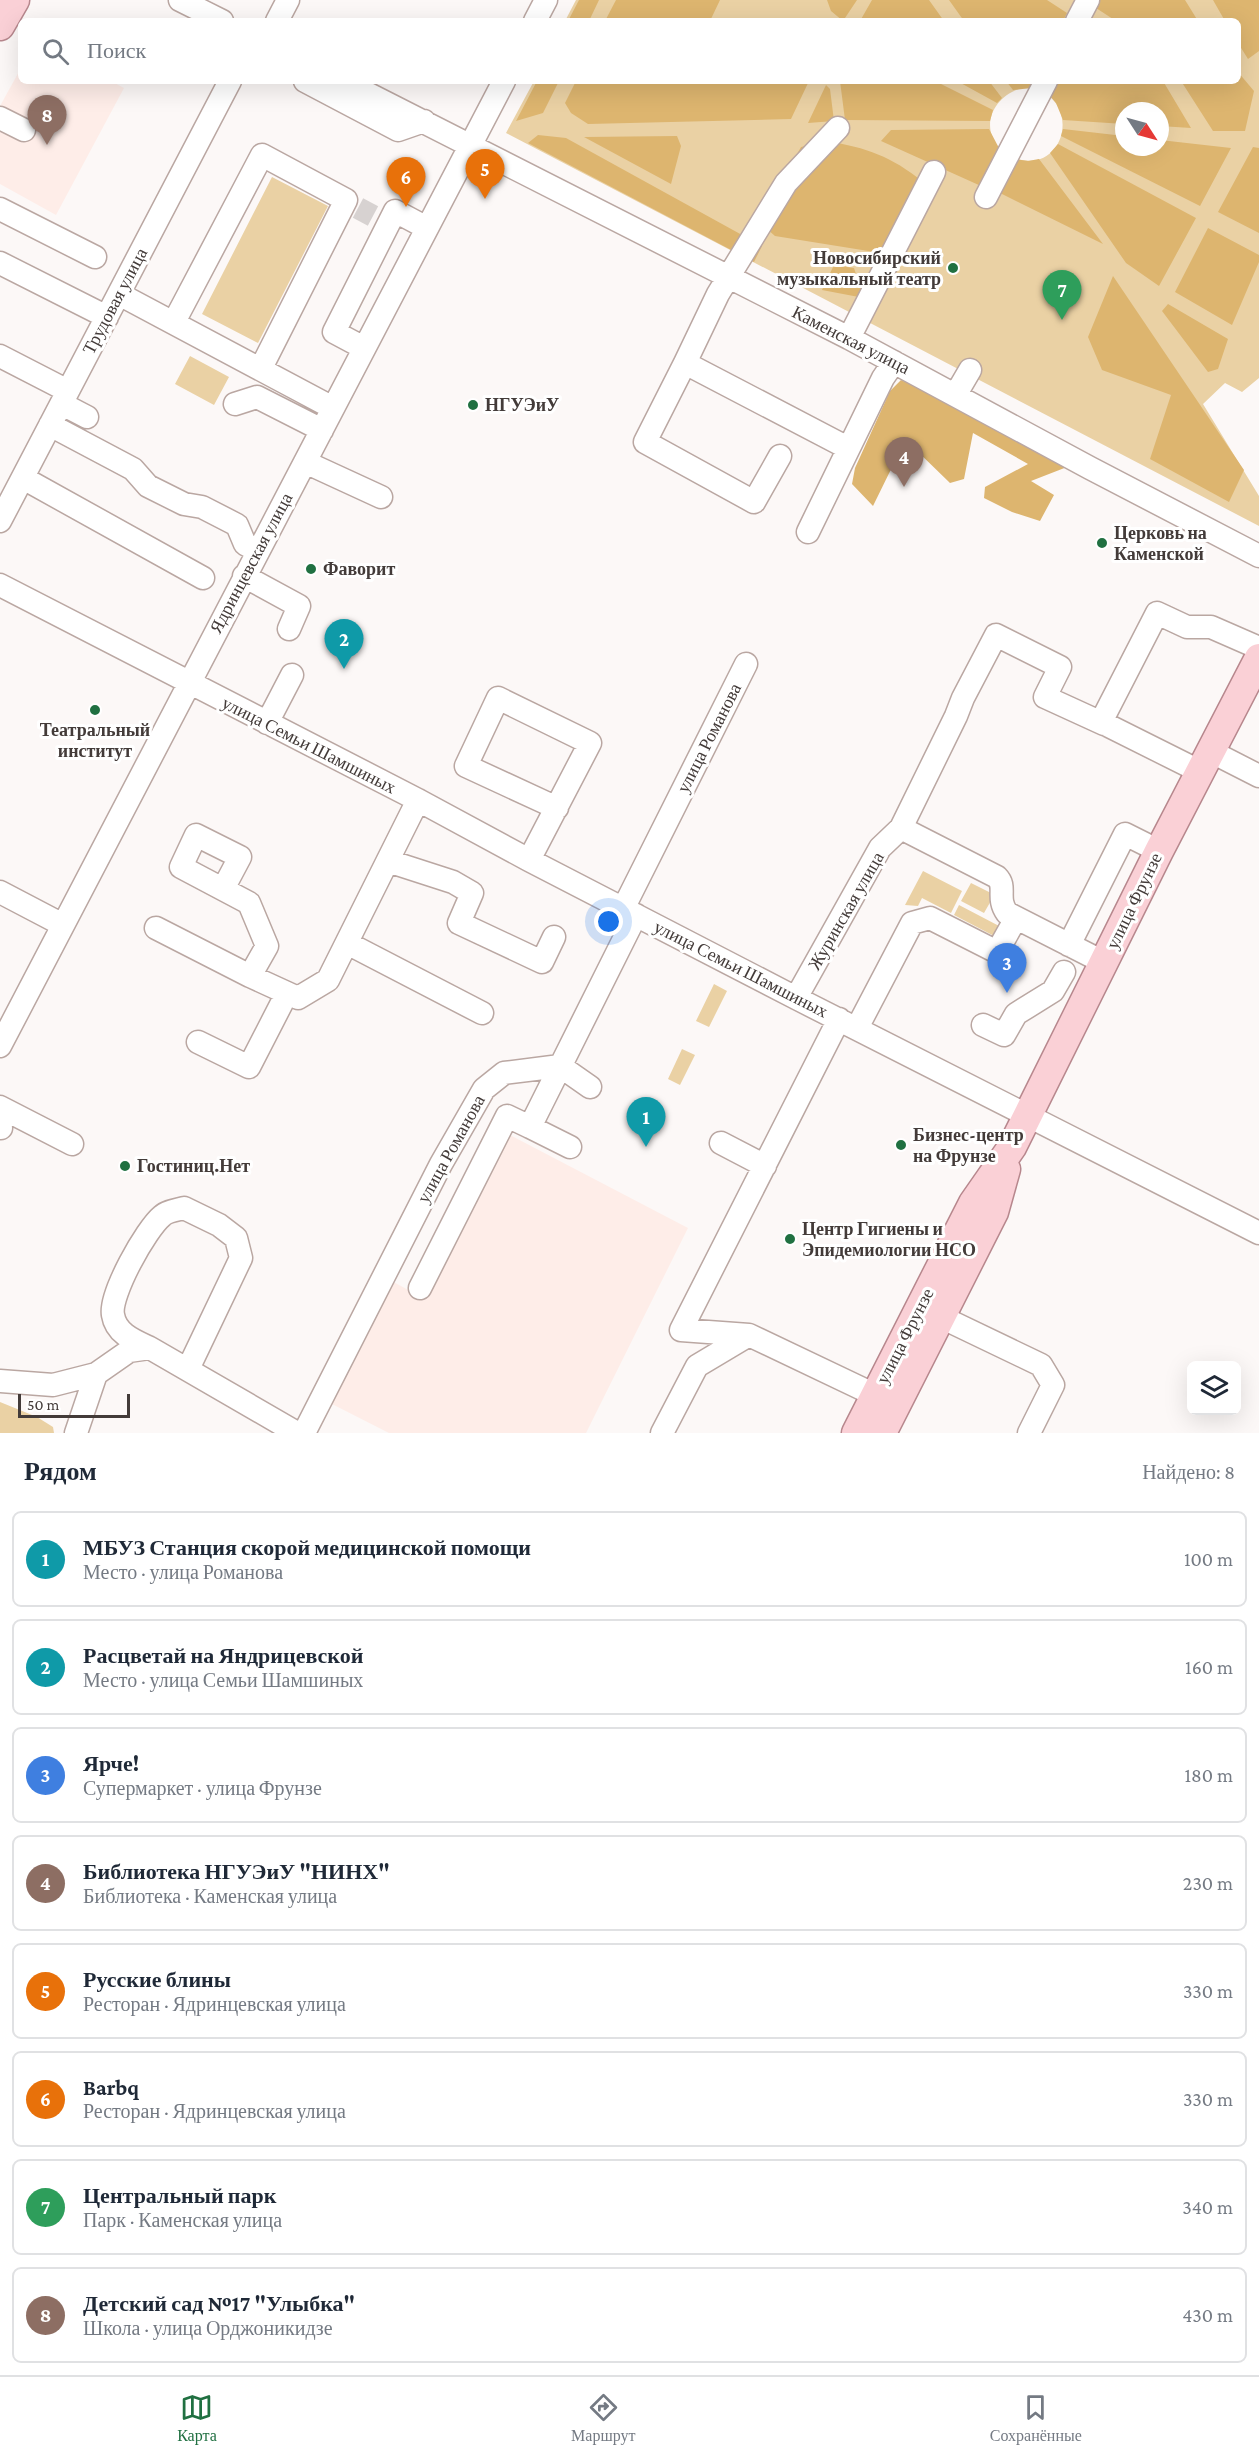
<!DOCTYPE html>
<html lang="ru">
<meta charset="utf-8">
<style>
:root{--surface:#fff;--page:#f2f2f3;--text:#1f2937;--muted:#747a83;--line:#e0e1e3;--accent:#207041}
body{margin:0;font-family:"Crimson Pro",serif;background:var(--page);color:var(--text)}
.controls{position:absolute;right:18px;bottom:18px;display:grid;overflow:hidden;border-radius:9px;box-shadow:0 6px 24px #0002}
.controls button{width:54px;height:54px;display:grid;place-items:center;padding:0;border:0;border-bottom:2px solid var(--line);background:var(--surface);color:var(--text);font:30px sans-serif}
.compass{position:absolute;left:1115px;top:102px;width:54px;height:54px;border-radius:50%;background:var(--surface);box-shadow:0 6px 24px #0002;rotate:126deg}
.scale{position:absolute;left:18px;bottom:15px;width:112px;box-sizing:border-box;padding-left:6px;border:3px solid #433b39;border-top:0;font-size:16px;line-height:21px;white-space:nowrap;color:#433b39;-webkit-text-stroke:4px #fff;paint-order:stroke}
.you{position:absolute;left:609px;top:922px;width:21px;height:21px;margin:-15px;border:4px solid #fff;border-radius:50%;background:#1a73e8;box-shadow:0 0 0 9px #1a73e833}
.badge{display:grid;place-items:center;width:39px;height:39px;border-radius:50%;background:var(--accent);color:#fff;font-size:20px;font-weight:700}
.pin{position:absolute;translate:-50% -50px;filter:drop-shadow(0 2px 3px #0008)}
.pin::after{content:'';position:absolute;top:32px;width:21px;height:18px;background:inherit;clip-path:polygon(0 0,100% 0,50% 100%)}
.list{margin:0;padding:0;list-style:none}
h2{display:flex;justify-content:space-between;align-items:center;height:78px;margin:0;padding:0 24px;font-size:26px}
h2 small{font-size:20px;font-weight:400;color:var(--muted)}
.list li{display:grid;grid-template-columns:39px 1fr auto;gap:18px;align-items:center;box-sizing:border-box;height:96px;margin:0 12px 12px;padding:0 12px;border:2px solid var(--line);border-radius:9px}
.list b{display:block;font-size:22px;white-space:nowrap}
.list p{margin:0;font-size:20px;white-space:nowrap;color:var(--muted)}
.list em{font-size:20px;font-style:normal;color:var(--muted)}
.icon{flex:none;width:33px;height:33px;fill:none;stroke:currentColor;stroke-width:2;stroke-linecap:round;stroke-linejoin:round}
.map{position:relative;flex:none;width:1259px;height:1433px;overflow:hidden}
.search{position:absolute;background:var(--surface);box-shadow:0 6px 24px #0002;left:18px;right:18px;top:18px;height:66px;display:flex;align-items:center;gap:15px;box-sizing:border-box;padding:0 21px;border-radius:9px;color:var(--muted);font-size:22px}
.sheet{height:942px;background:var(--surface)}
nav{display:flex;justify-content:space-around;align-items:center;box-sizing:border-box;height:84px;border-top:2px solid var(--line);background:var(--surface);font-size:16px;color:var(--muted)}
nav a{display:grid;justify-items:center;gap:3px}
nav .on{color:var(--accent)}
.map>svg:first-child{display:block}
.built{fill:#feede8}
.green{fill:#ead1a4;fill-rule:evenodd}
.forest{fill:#ddb56f}
.lines{fill:none;stroke-linecap:round;stroke-linejoin:round}
.minor-tunnel{stroke:#d7d2d1;stroke-width:22;stroke-dasharray:22 11;stroke-linecap:butt}
.minor-casing{stroke:#baa7a2;stroke-width:25}
.major-casing{stroke:#b7878d;stroke-width:31}
.minor{stroke:#fff;stroke-width:22}
.major{stroke:#fad0d6;stroke-width:28}
.poi-dot{fill:#207041;stroke:#fff;stroke-width:2}
.labels{text-anchor:middle;stroke-width:6;stroke-linejoin:round;paint-order:stroke}
.poi-label{font-size:18px;font-weight:bold;fill:#433b39;stroke:#fff;text-anchor:start}
.street-label{font-size:18px;fill:#433b39;stroke:#fff}
</style>
<div class="map">
<svg width="1259" height="1433" viewBox="0 0 1259 1433">
<rect width="100%" height="100%" fill="#fcf8f7"/>
<path class="built" d="M21,68V81H111L124,88L56,215L0,184V106Z
M504,1132L688,1228L586,1433H389L326,1401L388,1279L412,1292Z"/>
<path class="green" d="M576,0H1259V378L1242,392L1225,383L1203,404L1259,496V526L506,133L534,81H1238V21H565ZM1022,88C1081,88 1071,169 1022,160C1014,159 1007,156 1002,151C978,128 993,96 1022,88ZM1124,111H1160V147H1124Z
M272,177L328,206L258,343L202,314Z
M190,356L229,377L214,405L175,384Z
M923,871L962,891L951,913L922,898L918,906L905,905Z
M971,883L991,893L992,899L984,913L961,901Z
M959,905L1001,927L996,937L954,915Z
M714,984L727,991L709,1027L696,1021Z
M682,1049L695,1055L680,1085L668,1079Z
M0,1402L37,1417L53,1427L54,1433H0Z"/>
<path class="forest" d="M579,0H599L589,21H568Z
M616,0H720L710,21H605Z
M827,0H857L843,21L831,11Z
M872,0H929L944,21H860Z
M949,0H1047L1067,13L1063,21H964Z
M1100,0H1185L1198,21H1116L1096,8Z
M1213,0H1259V51L1248,59L1238,43V21H1225Z
M1238,72L1254,91L1245,131H1213L1181,81H1238Z
M537,81H559L543,113L516,121Z
M576,81H763C778,85 793,81 809,81L791,119L588,124L571,113L565,103Z
M840,81H935L993,110L990,121L845,120Z
M957,81H989L1002,98L997,103Z
M1006,81H1035L1031,88L1013,90Z
M1058,81H1163L1191,128L1160,126V111H1124V124L1063,120L1056,103L1050,96Z
M826,85L830,89L834,121L808,123Z
M989,129L1000,150L981,186L881,141L891,130Z
M1063,129L1124,136V147H1160V140L1231,148L1200,206L1061,136Z
M538,135L566,138L762,246L754,262L528,143Z
M677,136L681,146L671,184L584,137Z
M827,141C867,148 891,156 923,182L887,254L775,236L767,229L762,217L801,147Z
M1058,144L1196,218L1159,286L1126,263L1050,153Z
M1253,147L1259,148V233L1218,212Z
M1015,159L1028,161L1039,159L1103,244L998,192Z
M1208,228L1259,255V262L1232,325L1175,292Z
M834,265L854,268L864,298L822,290Z
M1113,276L1244,470L1229,502L1150,459L1171,395L1102,370L1088,337Z
M1168,304L1228,339L1218,369L1208,372L1162,311Z
M901,380L958,406L1067,467L1031,481L1054,495L1040,521L1012,512L984,498L985,487L1028,464L973,433L964,479L950,483L914,448L898,455L873,506L852,484L855,468L890,391Z"/>
<g class="lines">
<path class="minor-tunnel" d="M358,208L373,216"/>
<g class="minor-casing">
<path id="minor" d="M180,0L222,21
M277,21L288,0
M535,21L546,0
M1077,21L1088,0
M305,81L398,130L424,121
M343,81L849,338L1090,468L1259,556
M0,118L24,130
M838,128L786,183L718,294L685,363L844,446
M986,197L1046,81
M0,209L95,257
M0,263L107,317
M119,294L333,408
M174,322L262,155L346,200L261,368
M849,338L934,172
M364,348L334,332L395,211L427,228
M0,356L68,391
M685,363L645,442L754,502L780,456
M956,394L970,370
M62,404L87,417
M235,404L257,397L322,430
M50,425L133,469L148,486L184,504L202,507L237,525L245,544L258,551
M305,462L381,497
M23,478L203,578
M0,521L230,81
M808,532L883,378L894,362
M244,576L299,606L289,629
M0,585L418,800L529,860L796,998L1259,1233
M267,723L292,675
M1210,751L1259,776
M1199,771L1101,722L1157,613L1187,627H1211L1259,648
M901,828L997,877C1007,887 996,898 1007,913L1103,962
M529,860L590,743L498,698L466,766L557,808
M388,861L453,882L472,893L459,923L542,962L554,937
M223,889L240,857L196,835L181,867L249,903L267,946L250,976L298,998L328,980L418,800
M0,892L63,925
M623,909L746,664
M156,928L250,976
M347,943L482,1013
M1069,945L1125,834L1159,851
M796,998L880,848L901,828L956,716L963,698L996,635L1060,667L1045,697L1104,724
M839,1019L681,1330L749,1335L875,1395
M983,1025L1004,1035L1016,1014L1053,991L1064,972
M857,1028L912,923L930,918L997,952L1016,918
M198,1042L249,1067L287,993
M0,1046L504,81
M560,1066L590,1087
M0,1107L72,1144
M530,1127L570,1147
M0,1128H1
M721,1143L765,1166
M420,1288L507,1116L530,1127L636,915
M941,1317L1041,1365L1053,1385L1029,1433
M150,1348C135,1341 116,1334 113,1315C109,1295 146,1229 162,1216C167,1211 177,1210 184,1208L219,1225L236,1238L241,1258L188,1369
M0,1381L53,1385L96,1374L129,1351L150,1348L297,1433
M76,1433L96,1374
M304,1433L441,1164L484,1089L504,1073L560,1066
M662,1433L697,1366L749,1335"/>
</g>
<g class="major-casing">
<path id="major" d="M0,26L15,0
M856,1433L973,1203L1012,1147L1159,851L1259,658
M882,1433L994,1212L1006,1169"/>
</g>
<use href="#minor" class="minor"/>
<use href="#major" class="major"/>
</g>
<g class="poi-dot">
<circle cx="953" cy="268" r="6"/>
<circle cx="473" cy="405" r="6"/>
<circle cx="1102" cy="543" r="6"/>
<circle cx="311" cy="569" r="6"/>
<circle cx="95" cy="710" r="6"/>
<circle cx="901" cy="1145" r="6"/>
<circle cx="125" cy="1166" r="6"/>
<circle cx="790" cy="1239" r="6"/>
</g>
<g class="labels">
<g class="poi-label">
<text x="941" y="264" text-anchor="end">Новосибирский<tspan x="941" dy="21">музыкальный театр</tspan></text>
<text x="485" y="411">НГУЭиУ</text>
<text x="1114" y="539">Церковь на<tspan x="1114" dy="21">Каменской</tspan></text>
<text x="323" y="575">Фаворит</text>
<text x="95" y="736" text-anchor="middle">Театральный<tspan x="95" dy="21">институт</tspan></text>
<text x="913" y="1141">Бизнес-центр<tspan x="913" dy="21">на Фрунзе</tspan></text>
<text x="137" y="1172">Гостиниц.Нет</text>
<text x="802" y="1235">Центр Гигиены и<tspan x="802" dy="21">Эпидемиологии НСО</tspan></text>
</g>
<g class="street-label">
<text transform="translate(115 301) rotate(-62)" y="6">Трудовая улица</text>
<text transform="translate(851 340) rotate(27)" y="6">Каменская улица</text>
<text transform="translate(251 563) rotate(-62)" y="6">Ядринцевская улица</text>
<text transform="translate(709 738) rotate(-63)" y="6">улица Романова</text>
<text transform="translate(309 745) rotate(27)" y="6">улица Семьи Шамшиных</text>
<text transform="translate(1134 901) rotate(-64)" y="6">улица Фрунзе</text>
<text transform="translate(846 911) rotate(-60)" y="6">Журинская улица</text>
<text transform="translate(741 969) rotate(27)" y="6">улица Семьи Шамшиных</text>
<text transform="translate(451 1149) rotate(-61)" y="6">улица Романова</text>
<text transform="translate(905 1336) rotate(-63)" y="6">улица Фрунзе</text>
</g>
</g>
</svg>
<div class="controls">
<button><svg class="icon" aria-label="layers" viewBox="0 0 24 24"><path d="M12 4l9 5-9 5-9-5zM3 14l9 5 9-5"/></svg></button>
</div>
<svg class="compass" viewBox="-18 -18 36 36"><path d="M0-13l5 13h-10z" fill="#e53935"/><path d="M0 13l5-13h-10z" fill="#747a83"/></svg>
<div class="scale">50 m</div>
<div class="you"></div>
<div class="pin badge" style="left:646px;top:1147px;background:#0f9aa8">1</div>
<div class="pin badge" style="left:344px;top:669px;background:#0f9aa8">2</div>
<div class="pin badge" style="left:1007px;top:993px;background:#3f7fe0">3</div>
<div class="pin badge" style="left:904px;top:487px;background:#8d6e63">4</div>
<div class="pin badge" style="left:485px;top:199px;background:#e8710a">5</div>
<div class="pin badge" style="left:406px;top:207px;background:#e8710a">6</div>
<div class="pin badge" style="left:1062px;top:320px;background:#2e9e5b">7</div>
<div class="pin badge" style="left:47px;top:145px;background:#8d6e63">8</div>
<div class="search"><svg class="icon" aria-label="search" viewBox="0 0 24 24"><circle cx="10" cy="10" r="6"/><path d="M15 15l6 6"/></svg>Поиск</div>
</div>
<section class="sheet">
<h2>Рядом<small>Найдено: 8</small></h2>
<ul class="list">
<li><span class="badge" style="background:#0f9aa8">1</span><div><b>МБУЗ Станция скорой медицинской помощи</b><p>Место · улица Романова</p></div><em>100 m</em></li>
<li><span class="badge" style="background:#0f9aa8">2</span><div><b>Расцветай на Яндрицевской</b><p>Место · улица Семьи Шамшиных</p></div><em>160 m</em></li>
<li><span class="badge" style="background:#3f7fe0">3</span><div><b>Ярче!</b><p>Супермаркет · улица Фрунзе</p></div><em>180 m</em></li>
<li><span class="badge" style="background:#8d6e63">4</span><div><b>Библиотека НГУЭиУ &quot;НИНХ&quot;</b><p>Библиотека · Каменская улица</p></div><em>230 m</em></li>
<li><span class="badge" style="background:#e8710a">5</span><div><b>Русские блины</b><p>Ресторан · Ядринцевская улица</p></div><em>330 m</em></li>
<li><span class="badge" style="background:#e8710a">6</span><div><b>Barbq</b><p>Ресторан · Ядринцевская улица</p></div><em>330 m</em></li>
<li><span class="badge" style="background:#2e9e5b">7</span><div><b>Центральный парк</b><p>Парк · Каменская улица</p></div><em>340 m</em></li>
<li><span class="badge" style="background:#8d6e63">8</span><div><b>Детский сад №17 &quot;Улыбка&quot;</b><p>Школа · улица Орджоникидзе</p></div><em>430 m</em></li>
</ul>
</section>
<nav>
<a class="on"><svg class="icon" aria-label="map" viewBox="0 0 24 24"><path d="M3 6l6-2 6 2 6-2v14l-6 2-6-2-6 2zM9 4v14M15 6v14"/></svg>Карта</a>
<a><svg class="icon" aria-label="directions" viewBox="0 0 24 24"><path d="M12 3l9 9-9 9-9-9zM9 14v-3h6M13 9l2 2-2 2"/></svg>Маршрут</a>
<a><svg class="icon" aria-label="saved" viewBox="0 0 24 24"><path d="M7 4h10v16l-5-4-5 4z"/></svg>Сохранённые</a>
</nav>
